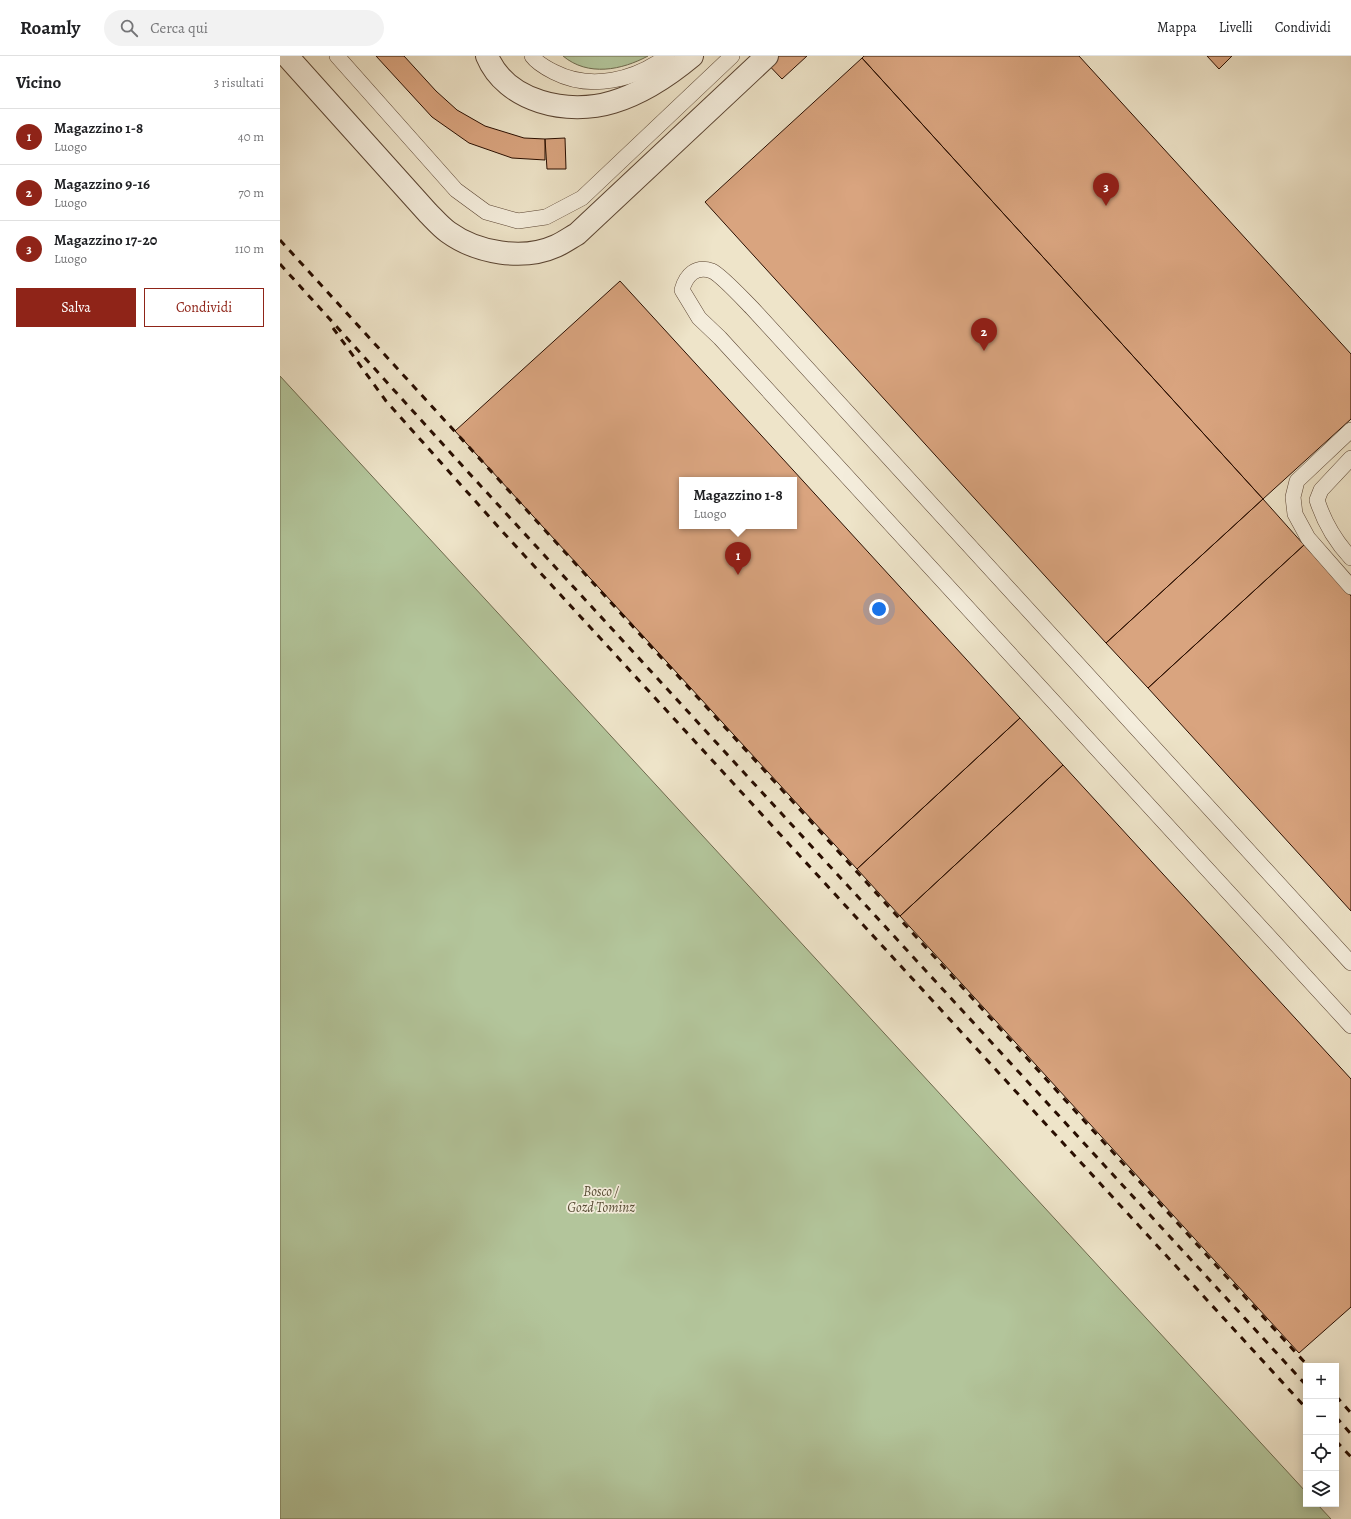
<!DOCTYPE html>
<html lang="it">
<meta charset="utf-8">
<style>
:root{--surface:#fff;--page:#f2f2f2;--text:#202124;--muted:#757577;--line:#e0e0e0;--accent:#8f2418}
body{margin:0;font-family:Alegreya,serif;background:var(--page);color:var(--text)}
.controls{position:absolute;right:12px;bottom:12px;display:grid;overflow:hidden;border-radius:0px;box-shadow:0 2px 10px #0003}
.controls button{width:36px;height:36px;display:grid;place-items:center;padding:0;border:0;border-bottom:1px solid var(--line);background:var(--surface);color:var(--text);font:20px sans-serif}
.you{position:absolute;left:599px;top:553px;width:14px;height:14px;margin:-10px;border:3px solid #fff;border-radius:50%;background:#1a73e8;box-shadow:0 0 0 6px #1a73e833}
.badge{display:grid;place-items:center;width:26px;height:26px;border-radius:50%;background:var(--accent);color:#fff;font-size:13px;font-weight:700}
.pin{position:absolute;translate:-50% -33px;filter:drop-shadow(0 1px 2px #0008)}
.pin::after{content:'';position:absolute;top:21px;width:14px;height:12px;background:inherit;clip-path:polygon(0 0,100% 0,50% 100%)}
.popup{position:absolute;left:399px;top:421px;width:118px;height:52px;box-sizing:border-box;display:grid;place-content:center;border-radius:0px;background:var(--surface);filter:drop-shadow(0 1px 3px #0005);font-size:13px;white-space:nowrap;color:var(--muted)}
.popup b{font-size:15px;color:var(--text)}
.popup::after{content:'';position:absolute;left:50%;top:100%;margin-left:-8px;border:8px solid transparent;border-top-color:var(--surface)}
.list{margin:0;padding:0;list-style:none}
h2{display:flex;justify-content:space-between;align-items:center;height:52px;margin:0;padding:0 16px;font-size:17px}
h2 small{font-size:13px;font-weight:400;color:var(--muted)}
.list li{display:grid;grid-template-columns:26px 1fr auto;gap:12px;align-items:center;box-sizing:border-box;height:56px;padding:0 16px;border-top:1px solid var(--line)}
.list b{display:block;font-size:15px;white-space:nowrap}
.list p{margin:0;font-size:13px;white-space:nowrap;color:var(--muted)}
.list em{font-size:13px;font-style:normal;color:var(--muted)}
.actions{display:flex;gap:8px;padding:12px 16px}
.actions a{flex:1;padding:9px 0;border:1px solid var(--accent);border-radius:0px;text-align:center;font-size:14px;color:var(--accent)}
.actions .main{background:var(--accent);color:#fff}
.icon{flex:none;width:22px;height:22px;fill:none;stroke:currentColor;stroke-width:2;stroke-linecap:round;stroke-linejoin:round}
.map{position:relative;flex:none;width:1071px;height:1463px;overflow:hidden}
header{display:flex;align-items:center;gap:24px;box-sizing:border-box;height:56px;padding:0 20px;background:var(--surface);border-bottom:1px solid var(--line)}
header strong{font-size:19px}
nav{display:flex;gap:22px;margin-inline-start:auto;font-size:14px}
.search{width:280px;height:36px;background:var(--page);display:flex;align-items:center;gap:10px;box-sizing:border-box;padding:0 14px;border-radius:22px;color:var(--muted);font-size:15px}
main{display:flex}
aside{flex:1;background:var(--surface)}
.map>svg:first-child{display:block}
.green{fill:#b3c59b;stroke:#6e6a4e}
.building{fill:#d9a47f;stroke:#290e00;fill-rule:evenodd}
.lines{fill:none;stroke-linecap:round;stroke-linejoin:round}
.service-casing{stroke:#5a4432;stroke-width:16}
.minor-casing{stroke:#5a4432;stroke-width:24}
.service{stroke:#f4eddc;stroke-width:15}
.minor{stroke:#f4eddc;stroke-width:22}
.rail{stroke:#290e00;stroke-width:3;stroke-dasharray:7 7;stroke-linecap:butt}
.labels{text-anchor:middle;stroke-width:3.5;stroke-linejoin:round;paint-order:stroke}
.park-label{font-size:14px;font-style:italic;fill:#594e36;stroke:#f4eddc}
</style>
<header>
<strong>Roamly</strong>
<div class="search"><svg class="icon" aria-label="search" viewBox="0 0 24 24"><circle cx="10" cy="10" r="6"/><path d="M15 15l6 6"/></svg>Cerca qui</div>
<nav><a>Mappa</a><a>Livelli</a><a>Condividi</a></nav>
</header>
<main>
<aside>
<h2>Vicino<small>3 risultati</small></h2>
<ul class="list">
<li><span class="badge">1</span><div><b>Magazzino 1-8</b><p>Luogo</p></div><em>40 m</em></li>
<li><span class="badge">2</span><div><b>Magazzino 9-16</b><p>Luogo</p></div><em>70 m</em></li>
<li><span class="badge">3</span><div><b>Magazzino 17-20</b><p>Luogo</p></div><em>110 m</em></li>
</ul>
<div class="actions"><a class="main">Salva</a><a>Condividi</a></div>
</aside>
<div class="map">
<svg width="1071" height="1463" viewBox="0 0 1071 1463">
<rect width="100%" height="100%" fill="#eee4c9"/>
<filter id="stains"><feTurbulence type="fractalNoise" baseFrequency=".005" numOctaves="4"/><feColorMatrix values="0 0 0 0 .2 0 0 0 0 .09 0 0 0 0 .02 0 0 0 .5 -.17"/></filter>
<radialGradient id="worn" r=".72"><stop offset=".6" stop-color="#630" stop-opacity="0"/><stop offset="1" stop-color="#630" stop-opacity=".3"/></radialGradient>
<path class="green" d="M283,0H368C342,14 308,21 283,0Z
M0,320L1026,1436V1448H1037L1051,1463H0Z"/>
<path class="building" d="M96,0H124L156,35L177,54L205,70L244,82L265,83V104L232,102L189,87L152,61Z
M480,0H527L502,23Z
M584,0H799L1071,298V363L983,443L582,2Z
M927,0H952L939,13Z
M582,2L983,443L826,587L425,146Z
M285,82L286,113H267L265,83Z
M340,225L740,662L577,813L175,375ZM402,424H514V470H402Z
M983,443L1024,489L868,632L826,587Z
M1024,489L1071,540V855L868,632Z
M740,662L783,709L620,860L577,813Z
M783,709L1071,1023V1251L1019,1297L620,860Z"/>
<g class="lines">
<g class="service-casing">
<path id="service" d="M57,0L176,134L206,156L238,165L266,161L302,142L452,0
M252,0C257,7 266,12 274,16C311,35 355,24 387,0
M1071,374L1017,425L1013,441L1015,458L1028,482L1071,531
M1071,402L1041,434L1037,444C1044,466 1055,485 1071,502
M1071,907L472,252C463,243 441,219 432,215C416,209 406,219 402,234L419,262L440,282L1071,970"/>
</g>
<g class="minor-casing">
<path id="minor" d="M7,0L148,157C154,163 161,171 168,176C197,197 243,205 276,190C283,187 290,182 297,178L487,0
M207,0C226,46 288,60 333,46C363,37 388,20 412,0"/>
</g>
<use href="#service" class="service"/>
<use href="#minor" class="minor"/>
<path class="rail" d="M0,184L1028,1310
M0,208L188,416L1026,1329
M53,272L106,345L222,475L1026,1352
M1056,1340L1071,1357
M1056,1361L1071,1378
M1056,1385L1071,1401"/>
</g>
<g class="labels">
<g class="park-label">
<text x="321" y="1140">Bosco /<tspan x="321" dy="16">Gozd Tominz</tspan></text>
</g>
</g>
<rect width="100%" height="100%" filter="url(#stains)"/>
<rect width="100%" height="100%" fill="url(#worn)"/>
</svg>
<div class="controls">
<button>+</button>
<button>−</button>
<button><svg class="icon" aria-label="locate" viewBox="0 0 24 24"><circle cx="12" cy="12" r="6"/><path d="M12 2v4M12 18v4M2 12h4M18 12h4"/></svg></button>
<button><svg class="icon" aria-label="layers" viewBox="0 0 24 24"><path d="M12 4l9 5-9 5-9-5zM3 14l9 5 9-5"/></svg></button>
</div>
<div class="you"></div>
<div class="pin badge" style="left:458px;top:519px">1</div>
<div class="popup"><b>Magazzino 1-8</b>Luogo</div>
<div class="pin badge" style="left:704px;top:295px">2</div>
<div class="pin badge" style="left:826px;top:150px">3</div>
</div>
</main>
